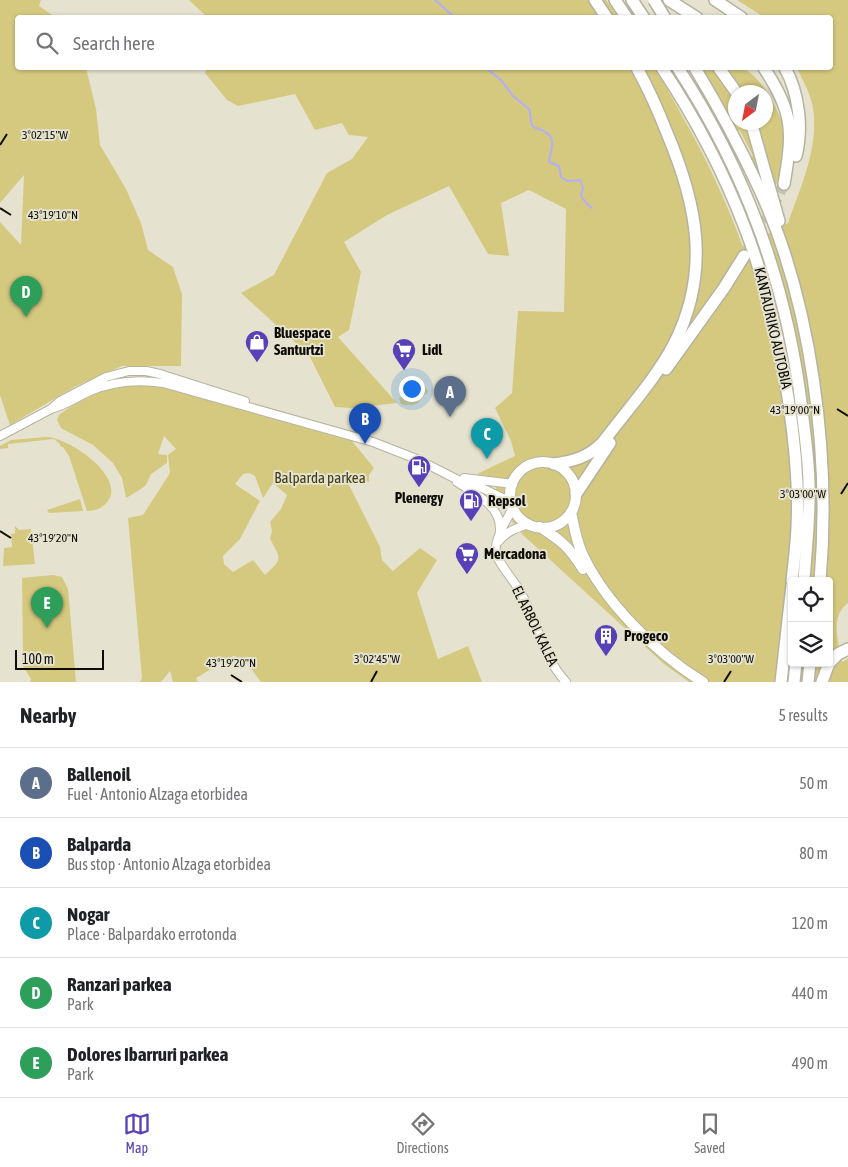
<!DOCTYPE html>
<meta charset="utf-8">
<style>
:root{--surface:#fff;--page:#f6f6f6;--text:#202124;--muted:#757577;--line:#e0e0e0;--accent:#5740b8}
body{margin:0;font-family:"Asap Condensed",sans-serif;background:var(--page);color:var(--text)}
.controls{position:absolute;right:15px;bottom:15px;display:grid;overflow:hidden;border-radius:5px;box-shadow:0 1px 4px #0004}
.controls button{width:45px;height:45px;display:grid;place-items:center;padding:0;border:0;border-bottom:1px solid var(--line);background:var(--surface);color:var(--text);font:25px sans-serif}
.compass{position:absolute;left:728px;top:85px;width:45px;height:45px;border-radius:50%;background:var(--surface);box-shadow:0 1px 4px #0004;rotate:212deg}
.scale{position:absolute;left:15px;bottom:12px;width:89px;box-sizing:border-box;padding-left:5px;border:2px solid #0d0c06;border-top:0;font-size:14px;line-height:18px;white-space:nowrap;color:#0d0c06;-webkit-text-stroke:4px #e5e3cf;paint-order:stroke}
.you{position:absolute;left:411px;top:388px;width:18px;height:18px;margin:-12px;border:4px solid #fff;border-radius:50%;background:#1a73e8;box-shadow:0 0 0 8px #1a73e833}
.badge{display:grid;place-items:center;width:32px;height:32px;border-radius:50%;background:var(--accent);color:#fff;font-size:16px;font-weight:700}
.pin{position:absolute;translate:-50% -41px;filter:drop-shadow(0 1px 2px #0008)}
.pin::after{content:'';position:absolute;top:26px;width:18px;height:15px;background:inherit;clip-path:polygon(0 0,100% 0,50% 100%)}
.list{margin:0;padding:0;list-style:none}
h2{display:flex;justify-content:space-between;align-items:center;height:65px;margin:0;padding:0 20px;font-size:21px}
h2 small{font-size:16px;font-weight:400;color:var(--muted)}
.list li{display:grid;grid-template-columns:32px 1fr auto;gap:15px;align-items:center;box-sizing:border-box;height:70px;padding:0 20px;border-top:1px solid var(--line)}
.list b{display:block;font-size:19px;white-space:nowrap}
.list p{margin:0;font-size:16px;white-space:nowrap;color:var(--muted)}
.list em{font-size:16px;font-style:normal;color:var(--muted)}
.icon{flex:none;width:28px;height:28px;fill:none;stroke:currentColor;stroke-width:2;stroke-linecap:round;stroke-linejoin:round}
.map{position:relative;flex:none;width:848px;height:682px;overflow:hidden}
.search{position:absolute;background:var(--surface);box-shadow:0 1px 4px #0004;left:15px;right:15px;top:15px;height:55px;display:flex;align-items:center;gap:12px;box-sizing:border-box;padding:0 18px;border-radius:5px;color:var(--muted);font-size:19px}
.sheet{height:415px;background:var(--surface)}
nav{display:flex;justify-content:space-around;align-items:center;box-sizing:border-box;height:70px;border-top:1px solid var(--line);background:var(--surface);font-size:14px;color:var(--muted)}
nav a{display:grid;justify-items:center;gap:2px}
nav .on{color:var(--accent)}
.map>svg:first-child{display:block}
.green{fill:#d5c97f;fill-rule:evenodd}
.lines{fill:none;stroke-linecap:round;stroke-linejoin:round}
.stream{stroke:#b2aefb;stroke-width:2}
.motorway-tunnel{stroke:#c5c3b1;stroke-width:11;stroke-dasharray:11 5.5;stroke-linecap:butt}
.tertiary-casing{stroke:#b5b39f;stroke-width:10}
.primary-casing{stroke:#b5b39f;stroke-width:12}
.motorway-casing{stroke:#b5b39f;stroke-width:14}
.tertiary{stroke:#fff;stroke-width:8}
.primary{stroke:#fff;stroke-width:10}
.motorway{stroke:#fff;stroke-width:11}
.motorway-bridge-casing{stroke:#b5b39f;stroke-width:14;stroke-linecap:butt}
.motorway-bridge{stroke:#fff;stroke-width:11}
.ticks{fill:none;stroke:#0d0c06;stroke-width:2}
.labels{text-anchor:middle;stroke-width:4;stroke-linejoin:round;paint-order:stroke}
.street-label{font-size:15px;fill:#0d0c06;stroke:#e5e3cf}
.poi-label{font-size:15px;font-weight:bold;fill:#0d0c06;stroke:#e5e3cf;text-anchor:start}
.park-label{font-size:15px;fill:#403a15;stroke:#e5e3cf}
.ticks-label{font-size:12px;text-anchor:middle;fill:#0d0c06;stroke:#e5e3cf;stroke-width:4;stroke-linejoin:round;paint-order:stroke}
</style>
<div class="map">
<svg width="848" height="682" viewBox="0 0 848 682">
<rect width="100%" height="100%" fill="#e5e3cf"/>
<path class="green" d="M0,0H41L39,6L55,17L18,18V68H86L96,109L100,145L126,189L141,223L148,250L173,267L182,294L181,366H122L76,386L10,425L0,395V222L21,245L24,175L0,203Z
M189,0H606L618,17L208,18Z
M737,0H848V603C829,617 839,643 842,662L848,659V682H689L664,664L523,535C514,524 505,515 499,501C496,494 496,485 493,477L477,474L515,456L511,441L495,408L512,393L518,311L564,312L566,209L529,190L501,203L509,256L488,254L449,186L387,215L344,242L361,272L349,330L338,337L397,403L351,408L335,407L309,355L241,293L274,275L327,173L352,159L368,137L349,135L342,123L315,130L295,94L238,106L227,100L205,73L207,68H654C664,82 672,98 681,114C706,157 726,201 743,247L788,223C801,186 821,143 812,103C809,91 802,79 797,68H830V18L764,17ZM792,581H829V663H792Z
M700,68H714L735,100L736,122L746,123L766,196L749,158L753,156L740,131L734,129Z
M723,68C728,68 737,66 742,68C762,75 787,122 786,143C785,159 780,173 775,188L755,123L766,122V92H740Z
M131,384L156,386L190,395L352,441L374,468L369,475V482L350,478L348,483L380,547L382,560L393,571L420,548L437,560L417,593L438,659L468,646L482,682H261L243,658L233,656L196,678L198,682H173L170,671L161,682H140L142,678L128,518L143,515L170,473L168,455L176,449L164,436L158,454L167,455V463L151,474L146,485L141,489L126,498L122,478L113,463L93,445L61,428L57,420L59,415C83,397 102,390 131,384ZM249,473L255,476L263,498L273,483L287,495L281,509L270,522L272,531L270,539C281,559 283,558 265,575L253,560L233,572L224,564L223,556L240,539L260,501L235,484L243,474Z
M425,386L428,392C415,402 422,407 401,404L399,398Z
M45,437C67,436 126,476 108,501C103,508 96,511 87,511L69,456L63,447H61L60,444L54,439L8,444V448L0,449V446L11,440Z
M80,499L83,511L49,513L47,510Z
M15,526L19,530L31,529L35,564L3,566L4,548L12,547L11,534L15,533Z
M53,575L62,577L68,589L76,682H30L31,679L21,663L23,657L22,578Z"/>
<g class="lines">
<path class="stream" d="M435,0L452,15L456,18
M486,68L501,80L513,96L529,109C531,113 530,121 532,125C533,128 536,128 539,129C558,136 552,145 549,162L559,166L561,177L567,181L580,180L583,188L581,196L587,204L592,208"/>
<path class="motorway-tunnel" d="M747,250L766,221L784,184"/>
<g class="tertiary-casing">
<path id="tertiary" d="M51,409C66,405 77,397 90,391C114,381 137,379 163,383L373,442L419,460L458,480L482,488L511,502
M0,436L51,409L60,401L106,377L129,371H146L160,374L245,401
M464,478L513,484
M457,482C475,494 501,505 500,530
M513,508C507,519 493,541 496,554C499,564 515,582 521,593C538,623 542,656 566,682
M499,541C507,531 517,528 528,524"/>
</g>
<g class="primary-casing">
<path id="primary" d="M510 495a33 33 0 1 1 66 0a33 33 0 1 1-66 0Z
M571,512C574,526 576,540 582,553C604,602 657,654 703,682
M540,527C562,541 569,547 583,569"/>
</g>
<g class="motorway-casing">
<path id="motorway" d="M595,0L607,18
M615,0L627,18
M632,0L644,18
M669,0L697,18
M715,0L742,18
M662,68C731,172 772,279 789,404C795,444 799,487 797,528C796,546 794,563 792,581
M678,68C747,174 787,285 802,410C805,435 809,461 809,486C810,518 806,549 804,581
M695,68C718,106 740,147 759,188C812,302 831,456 820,581
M719,68L736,92
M764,68C794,113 793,132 784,184
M785,68C799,93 803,128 796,156
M751,122L779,221
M666,369L724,288L744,256
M554,464C574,461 589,457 603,442C627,410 655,380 674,344C711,271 697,204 667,133C658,110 648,88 637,68
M576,494L610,443
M829,663L838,654L848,649
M781,682L792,585
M794,682L796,663
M808,682L810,663
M822,682L829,663"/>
</g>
<use href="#tertiary" class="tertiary"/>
<use href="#primary" class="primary"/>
<use href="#motorway" class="motorway"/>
<g class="motorway-bridge-casing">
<path id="motorway-bridge" d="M654,0L665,18"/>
</g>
<use href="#motorway-bridge" class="motorway-bridge"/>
</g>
<path class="ticks" d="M0,145L7,134M0,208L11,215M837,409L848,416M841,494L848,483M0,531L11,538M231,675L242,682M371,682L377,671M724,682L731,671"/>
<defs>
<g id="shop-pin" transform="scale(1.25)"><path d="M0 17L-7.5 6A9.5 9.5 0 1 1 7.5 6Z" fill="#5740b8" stroke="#e5e3cf"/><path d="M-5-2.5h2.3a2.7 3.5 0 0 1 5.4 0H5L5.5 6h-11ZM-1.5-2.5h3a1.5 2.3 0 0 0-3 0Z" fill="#fff"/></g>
<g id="supermarket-pin" transform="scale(1.25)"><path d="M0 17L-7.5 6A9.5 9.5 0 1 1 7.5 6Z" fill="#5740b8" stroke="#e5e3cf"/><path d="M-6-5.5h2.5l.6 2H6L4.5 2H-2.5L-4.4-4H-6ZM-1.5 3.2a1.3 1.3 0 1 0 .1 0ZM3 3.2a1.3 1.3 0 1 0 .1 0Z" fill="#fff"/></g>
<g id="fuel-pin" transform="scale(1.25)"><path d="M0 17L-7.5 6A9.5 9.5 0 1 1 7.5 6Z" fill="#5740b8" stroke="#e5e3cf"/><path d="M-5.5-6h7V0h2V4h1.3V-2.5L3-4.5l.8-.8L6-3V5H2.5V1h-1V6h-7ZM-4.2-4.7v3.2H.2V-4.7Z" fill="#fff"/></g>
<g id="building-pin" transform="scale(1.25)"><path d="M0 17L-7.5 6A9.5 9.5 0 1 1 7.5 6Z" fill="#5740b8" stroke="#e5e3cf"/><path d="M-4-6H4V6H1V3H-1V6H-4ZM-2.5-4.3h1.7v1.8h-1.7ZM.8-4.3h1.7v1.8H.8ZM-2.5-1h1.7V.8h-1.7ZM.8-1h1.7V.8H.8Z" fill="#fff"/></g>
</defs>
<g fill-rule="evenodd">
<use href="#shop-pin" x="257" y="342"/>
<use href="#supermarket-pin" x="404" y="350"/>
<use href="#fuel-pin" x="419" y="467"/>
<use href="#fuel-pin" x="471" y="501"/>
<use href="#supermarket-pin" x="467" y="554"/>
<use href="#building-pin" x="606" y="636"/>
</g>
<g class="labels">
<g class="street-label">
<text transform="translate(773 328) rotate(77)" y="5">KANTAURIKO AUTOBIA</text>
<text transform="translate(535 626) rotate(64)" y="5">EL ARBOL KALEA</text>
</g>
<g class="poi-label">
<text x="274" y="338">Bluespace<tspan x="274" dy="17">Santurtzi</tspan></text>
<text x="422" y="355">Lidl</text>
<text x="419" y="503" text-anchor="middle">Plenergy</text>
<text x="488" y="506">Repsol</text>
<text x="484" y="559">Mercadona</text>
<text x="624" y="641">Progeco</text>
</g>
<g class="park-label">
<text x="320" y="483">Balparda parkea</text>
</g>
</g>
<g class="ticks-label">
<text x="45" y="139">3°02'15"W</text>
<text x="53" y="219">43°19'10"N</text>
<text x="795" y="414">43°19'00"N</text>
<text x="803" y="498">3°03'00"W</text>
<text x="53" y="542">43°19'20"N</text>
<text x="377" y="663">3°02'45"W</text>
<text x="731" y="663">3°03'00"W</text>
<text x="231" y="667">43°19'20"N</text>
</g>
</svg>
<div class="controls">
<button><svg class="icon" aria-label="locate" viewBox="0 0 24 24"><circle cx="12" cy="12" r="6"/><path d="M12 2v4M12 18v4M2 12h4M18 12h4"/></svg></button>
<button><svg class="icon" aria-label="layers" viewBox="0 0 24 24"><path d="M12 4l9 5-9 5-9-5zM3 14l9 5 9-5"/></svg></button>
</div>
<svg class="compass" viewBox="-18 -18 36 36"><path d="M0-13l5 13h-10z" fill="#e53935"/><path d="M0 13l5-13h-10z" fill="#757577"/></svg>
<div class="scale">100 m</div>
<div class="you"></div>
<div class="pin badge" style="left:450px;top:417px;background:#5c6f8a">A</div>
<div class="pin badge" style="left:365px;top:444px;background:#1a4fb4">B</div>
<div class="pin badge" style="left:487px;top:459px;background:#0f9aa8">C</div>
<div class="pin badge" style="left:26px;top:317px;background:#2e9e5b">D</div>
<div class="pin badge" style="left:47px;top:628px;background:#2e9e5b">E</div>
<div class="search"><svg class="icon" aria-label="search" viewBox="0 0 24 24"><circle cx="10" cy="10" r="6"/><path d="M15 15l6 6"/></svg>Search here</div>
</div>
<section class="sheet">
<h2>Nearby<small>5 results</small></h2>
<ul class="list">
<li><span class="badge" style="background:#5c6f8a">A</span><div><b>Ballenoil</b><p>Fuel · Antonio Alzaga etorbidea</p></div><em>50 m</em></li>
<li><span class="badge" style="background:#1a4fb4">B</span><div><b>Balparda</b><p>Bus stop · Antonio Alzaga etorbidea</p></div><em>80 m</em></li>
<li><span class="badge" style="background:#0f9aa8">C</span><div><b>Nogar</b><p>Place · Balpardako errotonda</p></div><em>120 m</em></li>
<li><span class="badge" style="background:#2e9e5b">D</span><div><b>Ranzari parkea</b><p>Park</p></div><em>440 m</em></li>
<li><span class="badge" style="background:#2e9e5b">E</span><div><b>Dolores Ibarruri parkea</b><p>Park</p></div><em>490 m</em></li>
</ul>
</section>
<nav>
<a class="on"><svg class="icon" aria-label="map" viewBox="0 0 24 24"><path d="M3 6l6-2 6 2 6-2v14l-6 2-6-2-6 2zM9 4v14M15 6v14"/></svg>Map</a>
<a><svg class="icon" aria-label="directions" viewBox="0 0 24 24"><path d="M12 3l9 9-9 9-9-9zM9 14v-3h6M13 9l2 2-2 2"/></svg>Directions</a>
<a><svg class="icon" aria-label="saved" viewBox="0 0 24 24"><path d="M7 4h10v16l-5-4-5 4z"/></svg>Saved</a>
</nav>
